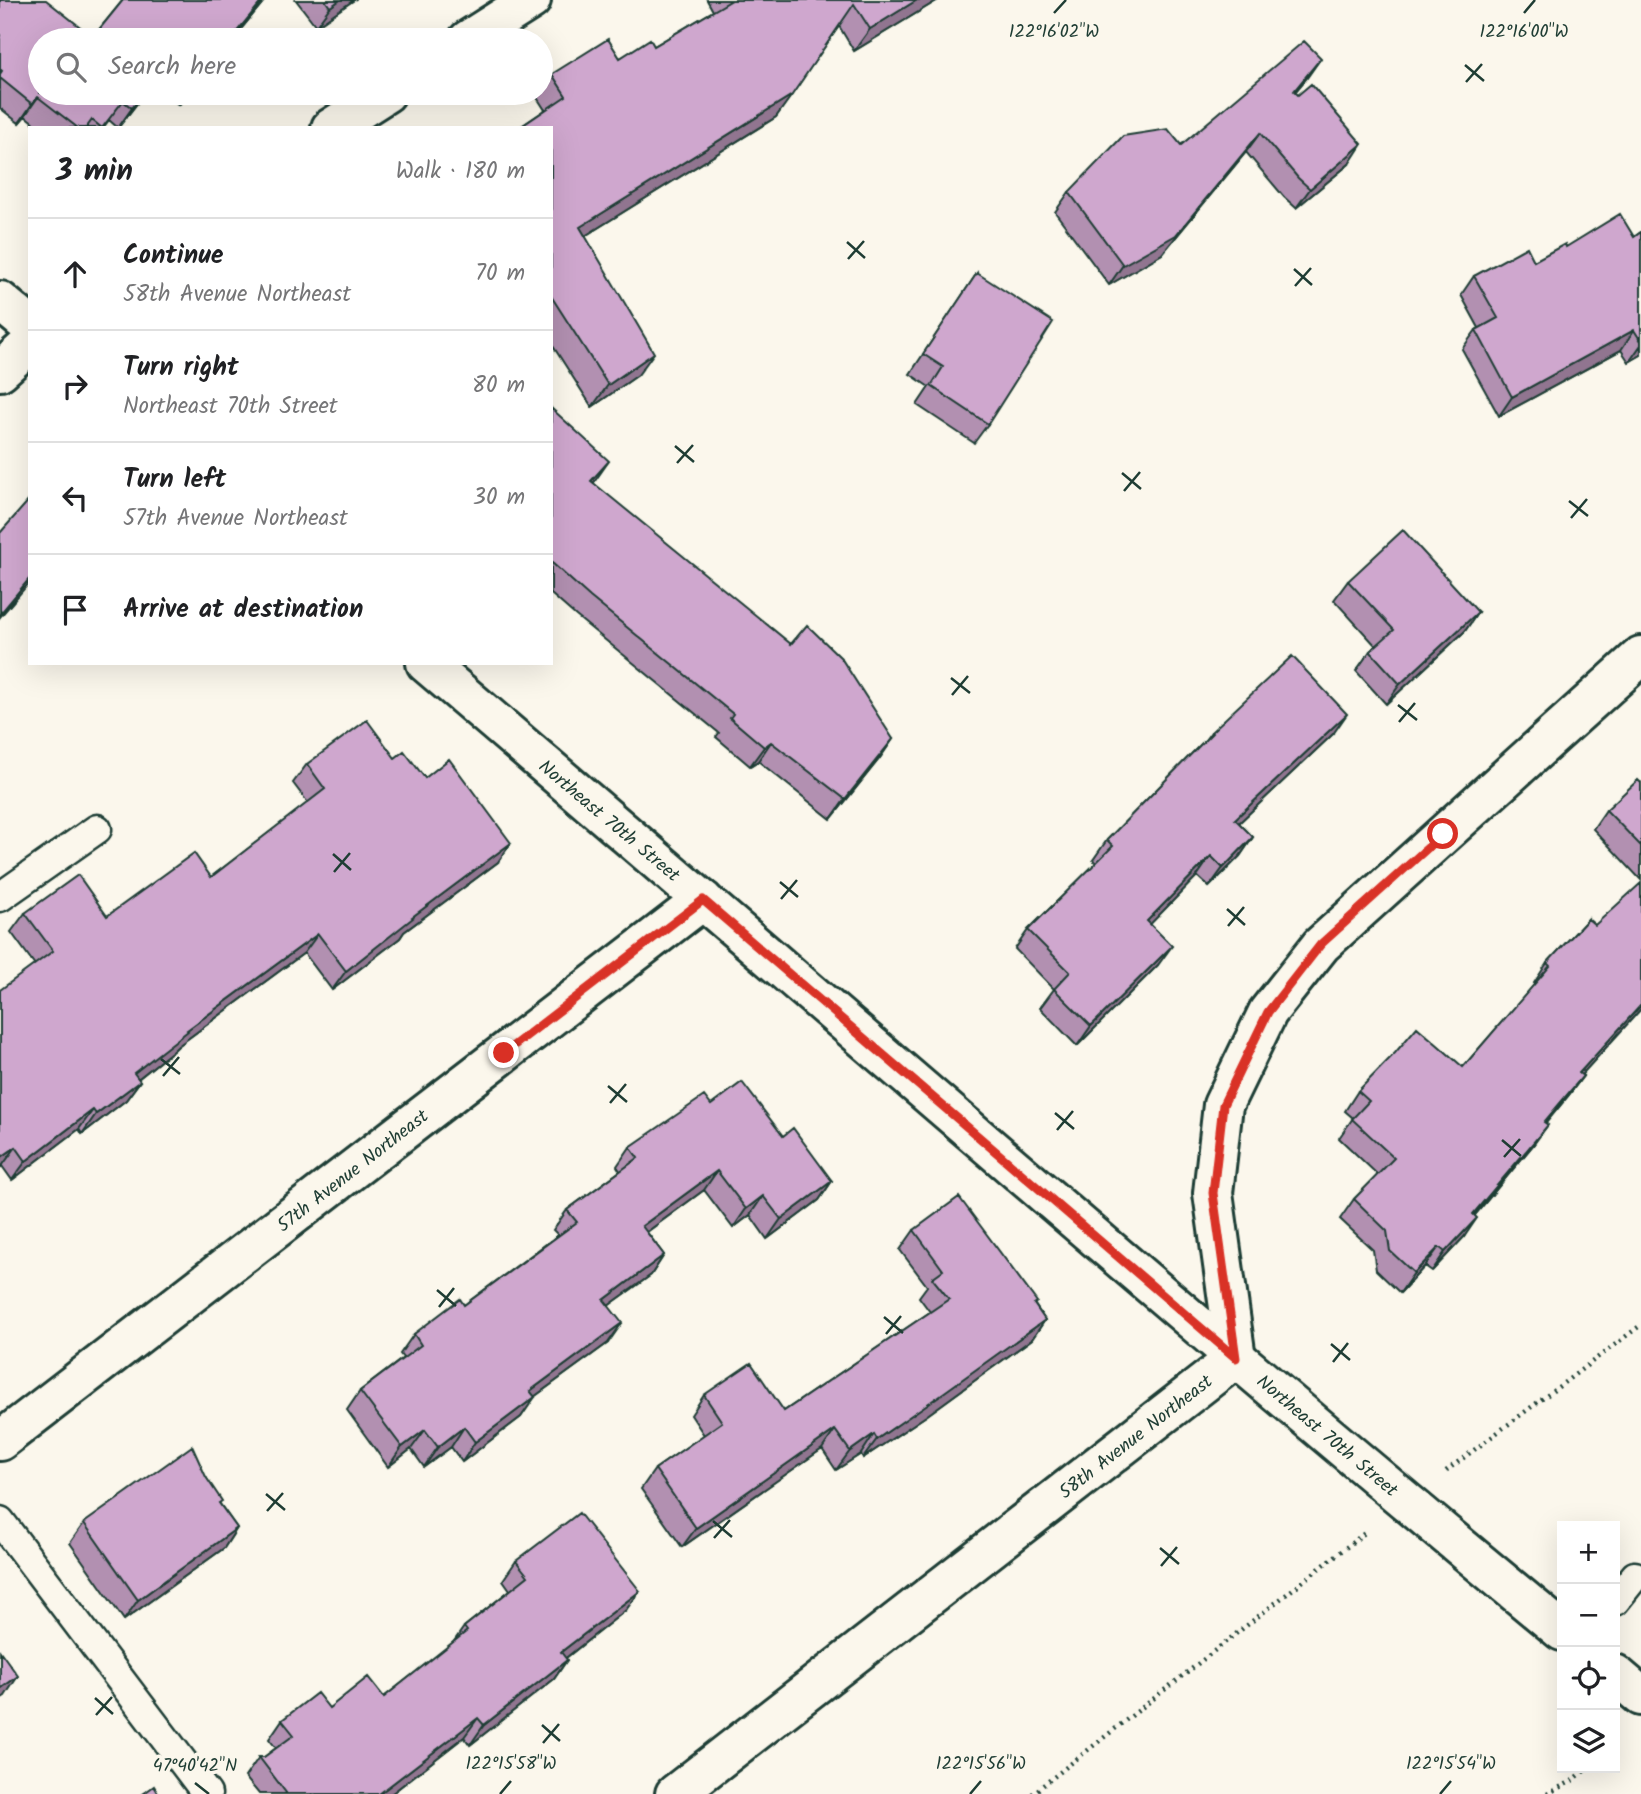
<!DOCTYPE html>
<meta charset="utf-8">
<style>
:root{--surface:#fff;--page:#f6f6f6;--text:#202124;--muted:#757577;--line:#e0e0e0}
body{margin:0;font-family:Kalam,sans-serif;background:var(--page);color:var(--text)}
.controls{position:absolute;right:21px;bottom:21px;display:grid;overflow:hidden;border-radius:0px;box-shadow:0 7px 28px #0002}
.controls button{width:63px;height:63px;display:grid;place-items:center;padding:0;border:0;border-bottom:2px solid var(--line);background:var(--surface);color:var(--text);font:35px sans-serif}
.stop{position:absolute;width:21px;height:21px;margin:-16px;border:5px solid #d93025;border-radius:50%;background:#fff}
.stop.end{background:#d93025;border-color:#fff;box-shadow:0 2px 7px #0008}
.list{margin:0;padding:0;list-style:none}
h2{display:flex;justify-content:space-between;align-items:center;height:91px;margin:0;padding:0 28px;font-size:30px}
h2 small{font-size:23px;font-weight:400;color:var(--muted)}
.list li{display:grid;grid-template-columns:46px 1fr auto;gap:21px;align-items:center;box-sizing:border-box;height:112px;padding:0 28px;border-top:2px solid var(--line)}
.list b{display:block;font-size:26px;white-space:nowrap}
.list p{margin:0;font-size:23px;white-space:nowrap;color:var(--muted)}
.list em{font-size:23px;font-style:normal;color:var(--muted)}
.icon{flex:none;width:38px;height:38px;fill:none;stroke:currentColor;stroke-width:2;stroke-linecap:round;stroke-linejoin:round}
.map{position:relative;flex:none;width:1641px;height:1794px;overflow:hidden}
.search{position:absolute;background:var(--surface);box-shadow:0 7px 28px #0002;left:28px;top:28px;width:525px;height:77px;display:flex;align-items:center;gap:18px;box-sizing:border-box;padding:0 24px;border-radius:38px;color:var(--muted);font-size:26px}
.panel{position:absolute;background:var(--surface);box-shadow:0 7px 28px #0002;left:28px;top:126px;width:525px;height:539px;border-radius:0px}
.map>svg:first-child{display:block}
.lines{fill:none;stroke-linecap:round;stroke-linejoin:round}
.lane-casing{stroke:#1f3d34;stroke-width:33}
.street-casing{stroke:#1f3d34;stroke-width:44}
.secondary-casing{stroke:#1f3d34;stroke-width:44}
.path{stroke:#1f3d34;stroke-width:4.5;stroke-dasharray:2 5;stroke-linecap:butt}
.lane{stroke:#fbf7ec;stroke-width:28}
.street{stroke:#fbf7ec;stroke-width:38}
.secondary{stroke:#fbf7ec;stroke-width:38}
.wall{fill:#b290b1;stroke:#1f3d34;stroke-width:2}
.shaded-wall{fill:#917590;stroke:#1f3d34;stroke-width:2}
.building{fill:#cfa7ce;stroke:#1f3d34;stroke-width:2}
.route{stroke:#d93025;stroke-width:9}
.ticks{fill:none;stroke:#1f3d34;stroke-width:2.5}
.labels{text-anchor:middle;stroke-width:7;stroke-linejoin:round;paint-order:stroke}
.street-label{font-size:19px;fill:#1f3d34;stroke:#fbf7ec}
.ticks-label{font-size:18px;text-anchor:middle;fill:#1f3d34;stroke:#fbf7ec;stroke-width:7;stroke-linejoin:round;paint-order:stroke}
</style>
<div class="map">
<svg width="1641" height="1794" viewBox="0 0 1641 1794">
<rect width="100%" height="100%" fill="#fbf7ec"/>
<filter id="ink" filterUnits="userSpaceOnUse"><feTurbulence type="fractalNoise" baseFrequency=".0143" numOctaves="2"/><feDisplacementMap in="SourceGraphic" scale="14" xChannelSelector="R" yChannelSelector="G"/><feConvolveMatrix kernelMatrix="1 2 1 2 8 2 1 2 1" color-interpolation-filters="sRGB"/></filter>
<g filter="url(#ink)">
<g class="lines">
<g class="lane-casing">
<path id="lane" d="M0,897L97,829
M0,1521L207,1794
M1615,1601L1635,1576"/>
</g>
<g class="street-casing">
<path id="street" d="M468,40L531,0
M331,128L386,93
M0,371L30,344
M0,1441L703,900
M675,1794L1236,1358L1213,1193L1223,1105L1268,1012L1321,945L1641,656"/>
</g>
<g class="secondary-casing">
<path id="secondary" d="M0,301L30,326
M426,663C805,986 1178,1314 1562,1631
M1615,1674L1641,1696"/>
</g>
<path class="path" d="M1446,1471L1641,1325
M1032,1794L1367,1531
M1547,1794L1572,1781L1588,1768"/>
<use href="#lane" class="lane"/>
<use href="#street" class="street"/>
<use href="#secondary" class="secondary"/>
</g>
<path class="wall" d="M0,0L93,37L123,0H265L232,40H40V93H145L118,128L109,120L103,128H40L25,116L19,123L0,108Z
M296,0H354L316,26Z
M707,0H938L854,51L839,26L776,117L585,236L638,375L592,407L551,343V128L520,127L545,110L536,96L539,93H541V90L552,74L620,58L654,46L713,11Z
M1321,58L1295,92L1349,164L1296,208L1284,197L1246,152L1162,254L1109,285L1055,212L1069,192L1181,145Z
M164,93H189L179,105Z
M1641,232V355L1629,362L1621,350L1499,416L1462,349L1476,330L1479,328L1461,295L1474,276L1534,261L1566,247L1634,237Z
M977,273L988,424L974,443L917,405L929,387L910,374Z
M551,408L595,481L593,483L893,739L880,758L831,819L758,761L750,766L716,737L719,733L576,616L551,594Z
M1348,581L1478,612L1465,631L1386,704L1356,671L1370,651L1376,646L1334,600Z
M1211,732L1333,734L1239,823L1253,837L1240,856L1209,887L1197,876L1150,924L1158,965L1077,1046L1040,1008L1054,989L1015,949L1028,930L1096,863L1093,860L1107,840L1205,740Z
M395,758L425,778L498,862L404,932L400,938L332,990L304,953L178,1046L174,1050L138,1079L140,1081L126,1100L82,1134L79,1129L12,1180L2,1166L35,965L11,932L25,913L107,916L211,877L308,803L293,783L307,764Z
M1641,783V880L1593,829L1606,810Z
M1588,919L1582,1075L1583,1076L1569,1095L1546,1123L1534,1144L1475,1215L1464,1237L1432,1271L1425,1266L1400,1293L1376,1270L1373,1250L1340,1219L1354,1199L1378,1175L1339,1138L1353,1118L1345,1111L1358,1091L1463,1067L1535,984L1534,983L1547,963Z
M711,1105L783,1136L832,1181L819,1200L767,1239L750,1215L733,1228L704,1190L647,1232L664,1255L651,1275L608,1306V1343L534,1397L521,1417L462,1462L451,1447L424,1467L411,1449L388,1467L347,1410L360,1391L403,1358L400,1354L414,1334L464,1305L558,1235L553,1230L567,1210L620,1171L617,1166L630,1147Z
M914,1230L1035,1305L1045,1320L1032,1339L926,1416L863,1458L861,1454L836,1470L822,1449L682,1547L641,1489L655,1469L704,1435L691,1415L704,1395L784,1411L930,1312L919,1297L927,1286L900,1250Z
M206,1477L220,1504L237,1528L224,1548L124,1620L70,1543L84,1523Z
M516,1561L626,1610L566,1658L567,1660L554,1679L470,1745L464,1737L391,1794H259L245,1777L259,1757H264L276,1748L269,1739L282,1720L329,1708L384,1697L452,1644L464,1627L510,1590L503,1580Z"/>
<path class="shaded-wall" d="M263,0H265L232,40H230Z
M340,0H354L316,26L330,7Z
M917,0H938L854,51L870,29Z
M1321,58L1307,78L1280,110L1294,91Z
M144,93H145L118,128L132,108Z
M792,95L776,117L564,249L580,227Z
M38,97L25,116L19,123L32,104Z
M1260,133L1246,152L1162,254L1109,285L1123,265Z
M1362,144L1349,164L1296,208L1310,189Z
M1634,330L1621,350L1499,416L1512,397Z
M1641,345V355L1629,362Z
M654,353L638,375L592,407L608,385Z
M609,461L595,481L577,501L591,481Z
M30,578V582L0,617V614Z
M1478,612L1465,631L1386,704L1400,684Z
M1347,714L1333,734L1222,839L1235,819Z
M893,739L880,758L831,819L845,799Z
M771,742L758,761L750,766L764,747Z
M1253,837L1240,856L1209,887L1223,868Z
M511,843L498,862L404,932L400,938L332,990L346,971L412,917Z
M1211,856L1197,876L1134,941L1147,921Z
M318,934L304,953L178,1046L174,1050L120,1093L134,1073L187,1030Z
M1172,946L1158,965L1077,1046L1091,1026Z
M1641,1005V1009L1566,1092L1579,1073Z
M1583,1076L1569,1095L1530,1141L1544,1122Z
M140,1081L126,1100L82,1134L96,1114Z
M93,1110L79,1129L12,1180L26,1161Z
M1548,1125L1534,1144L1460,1233L1473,1214Z
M16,1147L2,1166L0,1168V1158Z
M717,1171L704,1190L629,1245L642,1226Z
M832,1181L819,1200L767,1239L781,1219Z
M763,1196L750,1215L733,1228L746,1209Z
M1477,1218L1464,1237L1432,1271L1445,1252Z
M1439,1247L1425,1266L1400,1293L1414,1273Z
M664,1255L651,1275L590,1319L604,1300Z
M1045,1320L1032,1339L926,1416L863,1458L877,1439Z
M622,1323L608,1343L516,1410L530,1391Z
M535,1397L521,1417L462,1462L475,1442Z
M464,1427L451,1447L424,1467L438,1447Z
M425,1430L411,1449L388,1467L402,1447Z
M835,1430L822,1449L682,1547L696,1528Z
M874,1434L861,1454L836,1470L850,1451Z
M237,1528L224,1548L124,1620L138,1600Z
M640,1591L626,1610L548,1672L561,1652Z
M567,1660L554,1679L470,1745L484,1725Z
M18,1676L5,1696L0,1699V1689Z
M478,1718L464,1737L391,1794H379Z"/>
<path class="building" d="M0,0H46L93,37L123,0H263L230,40H40V93H144L132,108L123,101L102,128L92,120L86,128H78L38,97L32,104L0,78V74L2,71L0,69Z
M325,0H340L330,7Z
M732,0H917L870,29L854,4L792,95L580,227L654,353L608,385L551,296V128H517L520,127L566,96L552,74L608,39L620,58L650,39L654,46Z
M1304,41L1321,58L1294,91L1298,95L1311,84L1362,144L1310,189L1298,178L1260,133L1176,235L1123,265L1069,192L1123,136L1168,129L1181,145Z
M1620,214L1634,237L1641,232V341L1634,330L1512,397L1476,330L1498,318L1474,276L1527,247L1534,261L1565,244L1566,247Z
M977,273L1053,322L988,424L931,386L943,367L923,354Z
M551,408L609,461L591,481L791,644L807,625L841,658L893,739L845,799L771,742L764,747L730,718L733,714L590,597L551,562Z
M30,499V578L0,614V533Z
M1403,530L1478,612L1400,684L1370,651L1394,630L1348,581Z
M1292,656L1347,714L1235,819L1253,837L1223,868L1211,856L1147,921L1172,946L1091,1026L1054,989L1070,972L1028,930L1113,846L1107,840L1212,733L1211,732Z
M367,720L395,758L404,751L425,778L449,759L511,843L412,917L413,918L346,971L318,934L187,1030L188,1031L134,1073L140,1081L96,1114L93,1110L26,1161L16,1147L0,1158V990L53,951L25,913L78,875L107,916L194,853L211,877L325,789L307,764Z
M1638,780L1641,783V846L1606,810Z
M1641,883V1005L1579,1073L1583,1076L1544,1122L1548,1125L1473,1214L1477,1218L1445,1252L1439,1247L1414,1273L1390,1251L1387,1231L1354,1199L1394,1158L1352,1119L1369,1101L1358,1091L1395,1053L1417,1027L1463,1067L1550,966L1547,963L1588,919L1595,925Z
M742,1082L783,1136L793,1128L832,1181L781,1219L763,1196L746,1209L717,1171L642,1226L664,1255L604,1300L622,1323L530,1391L535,1397L475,1442L464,1427L438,1447L425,1430L402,1447L360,1391L421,1345L414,1334L460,1299L464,1305L577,1222L567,1210L638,1158L630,1147L704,1096L711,1105Z
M959,1197L1037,1302L1034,1304L1045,1320L939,1396L877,1439L874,1434L850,1451L835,1430L696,1528L655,1469L722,1422L704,1395L751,1363L784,1411L949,1299L932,1278L943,1270L914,1230Z
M192,1446L206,1477L222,1501L219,1503L237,1528L138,1600L84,1523Z
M579,1513L640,1591L561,1652L567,1660L484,1725L478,1718L379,1794H287L259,1757H264L294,1735L282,1720L317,1693L329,1708L368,1677L384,1697L467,1631L464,1627L528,1576L516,1561Z
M0,1651L18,1676L0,1689Z
M154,1786L159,1794H143Z"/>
</g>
<g class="lines" filter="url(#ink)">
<path class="route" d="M504,1053L703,900L1236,1358L1213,1193L1223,1105L1268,1012L1321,944L1443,834"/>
</g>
<path class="ticks" d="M1054,13L1066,0M1524,13L1535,0M1465,65L1484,81M1466,82L1482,64M847,242L865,258M848,259L864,241M1294,269L1312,285M1295,286L1311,268M675,446L694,462M677,463L693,445M1122,473L1141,489M1124,491L1140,472M1569,501L1588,516M1571,518L1587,499M951,678L970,693M952,695L968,676M1398,705L1417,720M1399,722L1415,703M333,854L351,870M334,872L350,853M780,882L798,897M781,899L797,880M1227,909L1245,925M1228,926L1244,907M161,1059L180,1074M163,1076L179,1057M608,1086L627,1102M610,1103L626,1084M1055,1113L1074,1129M1057,1130L1073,1111M1502,1140L1521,1156M1504,1157L1520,1139M437,1290L456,1306M439,1307L454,1288M884,1317L903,1333M886,1334L901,1316M1331,1344L1350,1360M1333,1362L1348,1343M266,1494L285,1510M267,1511L283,1493M713,1521L732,1537M714,1538L730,1520M1160,1548L1179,1564M1161,1566L1177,1547M95,1698L113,1714M96,1715L112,1697M542,1725L560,1741M543,1743L559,1724M195,1783L209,1794M500,1794L511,1781M970,1794L981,1781M1440,1794L1451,1781"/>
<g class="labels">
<g class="street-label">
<text transform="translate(610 820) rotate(40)" y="7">Northeast 70th Street</text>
<text transform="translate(352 1170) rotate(-38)" y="7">57th Avenue Northeast</text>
<text transform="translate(1328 1435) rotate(40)" y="7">Northeast 70th Street</text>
<text transform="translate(1135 1436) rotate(-38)" y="7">58th Avenue Northeast</text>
</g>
</g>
<g class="ticks-label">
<text x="1054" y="37">122°16'02"W</text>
<text x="1524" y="37">122°16'00"W</text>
<text x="511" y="1769">122°15'58"W</text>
<text x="981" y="1769">122°15'56"W</text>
<text x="1451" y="1769">122°15'54"W</text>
<text x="195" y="1771">47°40'42"N</text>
</g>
</svg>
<div class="controls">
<button>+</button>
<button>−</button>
<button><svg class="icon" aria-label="locate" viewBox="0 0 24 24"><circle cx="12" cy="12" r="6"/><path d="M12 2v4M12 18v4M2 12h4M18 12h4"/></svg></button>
<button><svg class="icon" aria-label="layers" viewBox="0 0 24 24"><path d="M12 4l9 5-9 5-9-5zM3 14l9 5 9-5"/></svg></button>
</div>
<div class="stop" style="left:1443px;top:834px"></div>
<div class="stop end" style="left:504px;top:1053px"></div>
<div class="search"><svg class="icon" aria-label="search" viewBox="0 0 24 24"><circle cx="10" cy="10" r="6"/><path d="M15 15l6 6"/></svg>Search here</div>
<section class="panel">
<h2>3 min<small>Walk · 180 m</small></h2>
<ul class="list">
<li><svg class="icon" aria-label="ahead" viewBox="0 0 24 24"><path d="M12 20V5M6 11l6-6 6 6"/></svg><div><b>Continue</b><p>58th Avenue Northeast</p></div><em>70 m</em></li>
<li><svg class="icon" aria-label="right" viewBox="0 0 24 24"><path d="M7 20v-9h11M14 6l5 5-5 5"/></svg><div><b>Turn right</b><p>Northeast 70th Street</p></div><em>80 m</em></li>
<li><svg class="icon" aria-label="left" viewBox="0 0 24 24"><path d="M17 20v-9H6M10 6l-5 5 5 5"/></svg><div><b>Turn left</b><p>57th Avenue Northeast</p></div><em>30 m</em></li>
<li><svg class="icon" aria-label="arrive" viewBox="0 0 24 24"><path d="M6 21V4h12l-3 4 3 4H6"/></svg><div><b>Arrive at destination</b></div></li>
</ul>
</section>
</div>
